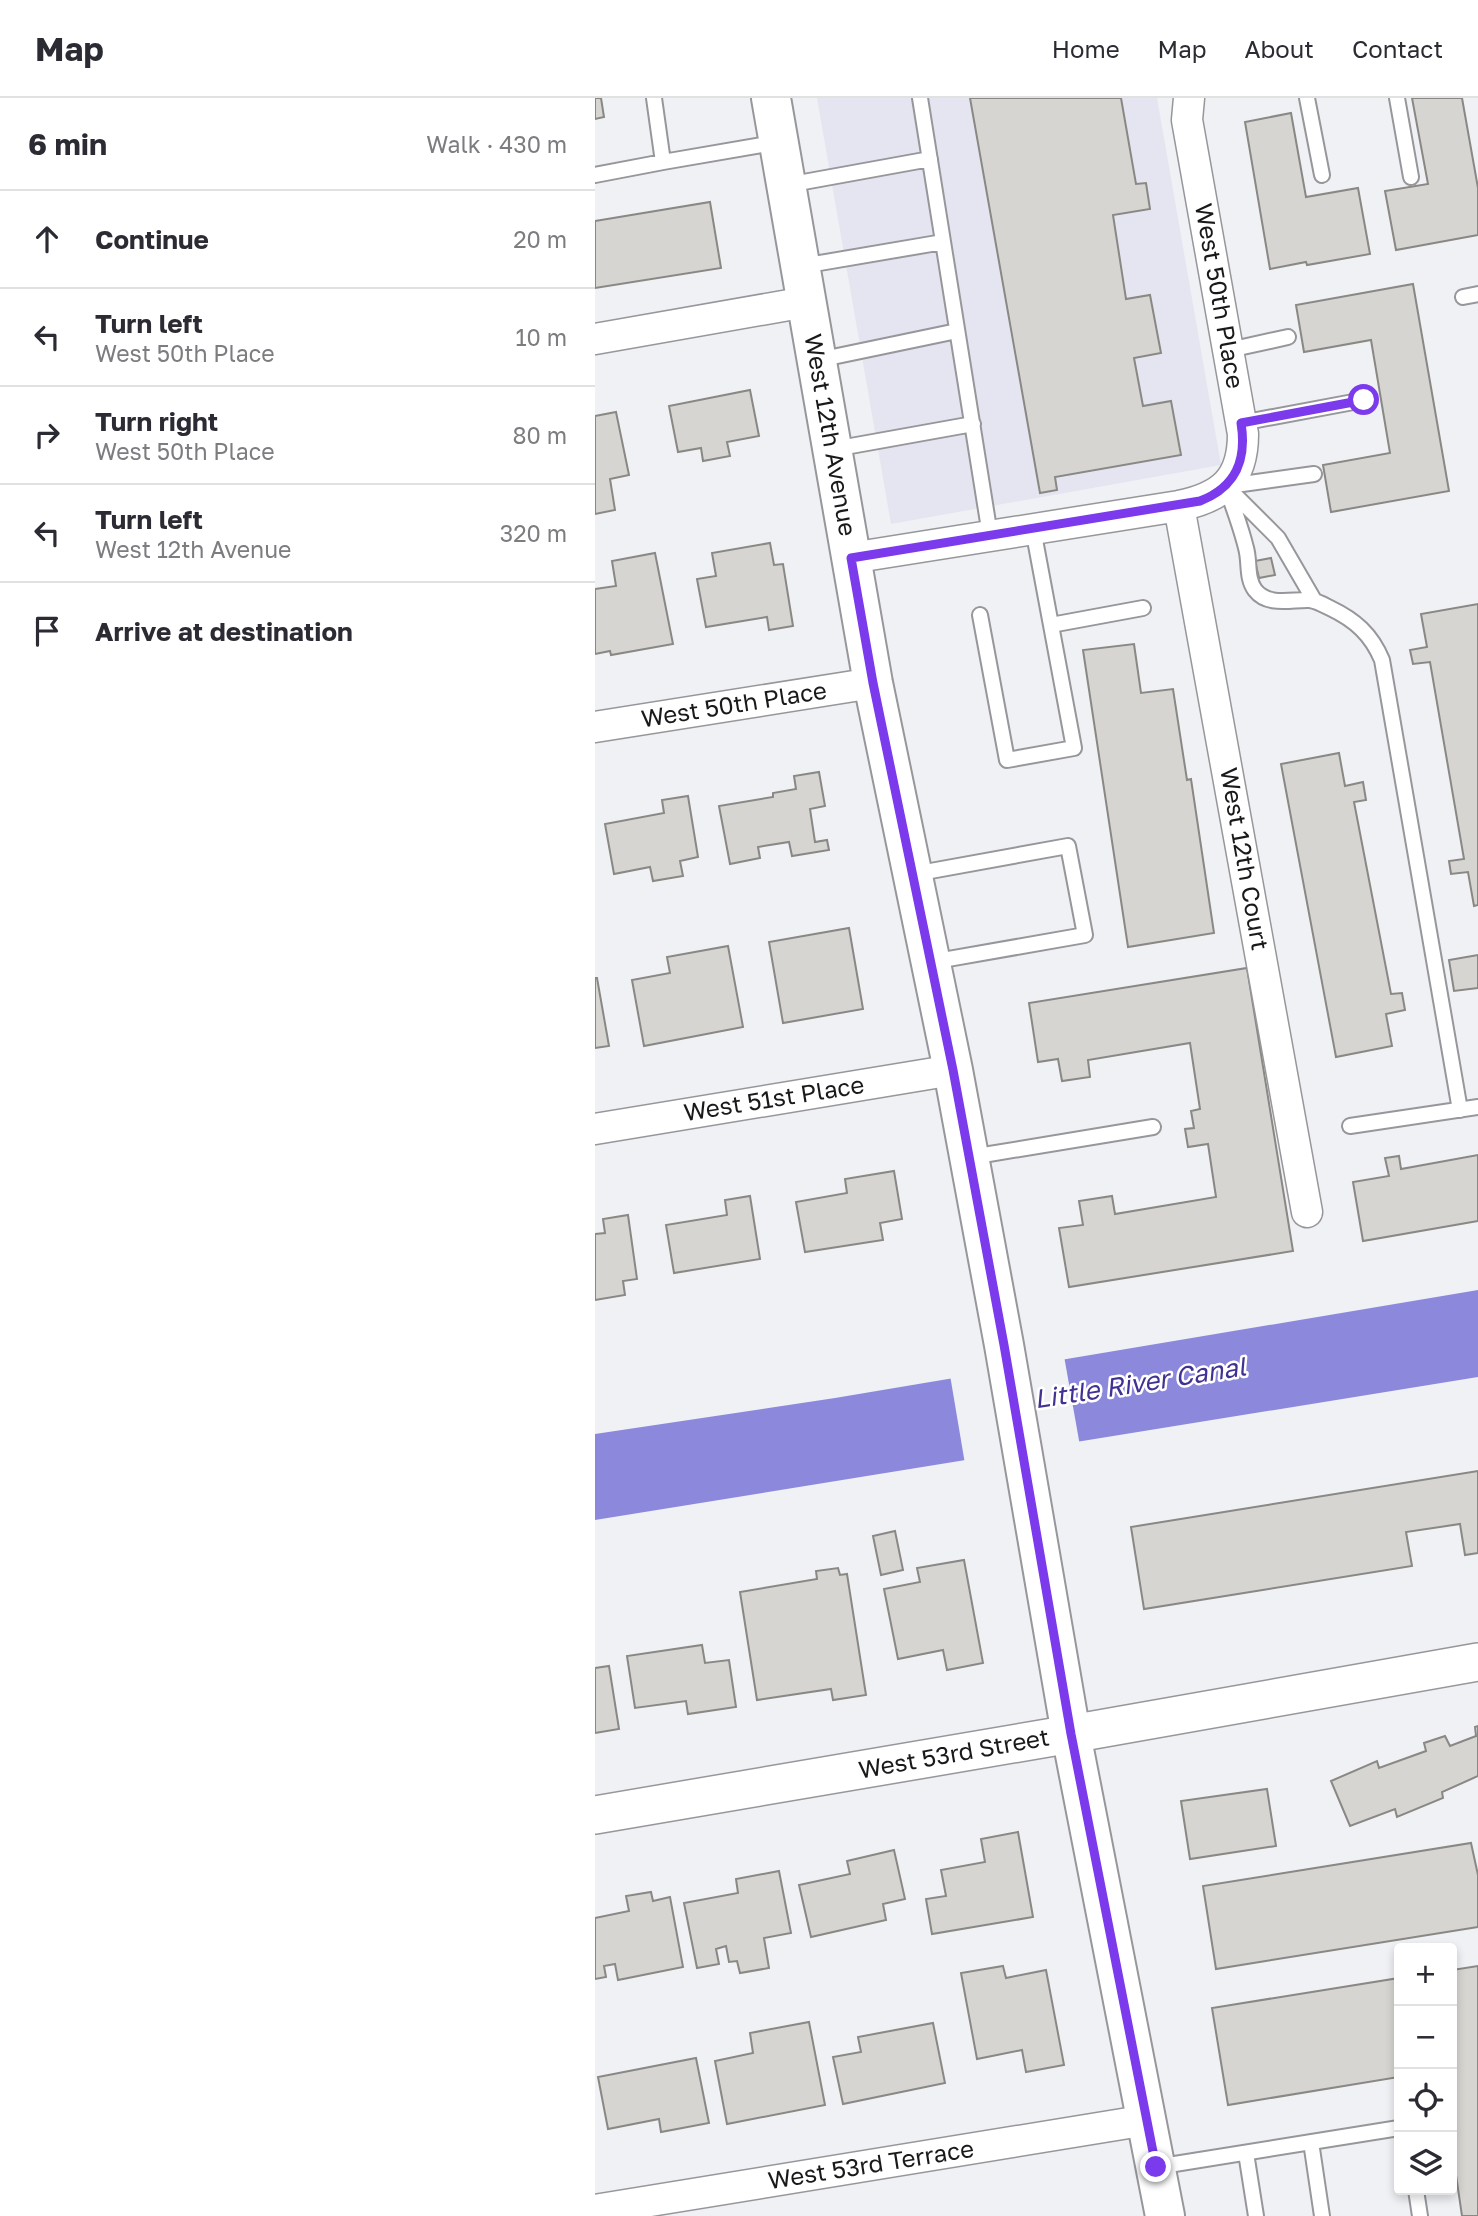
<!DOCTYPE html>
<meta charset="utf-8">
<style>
:root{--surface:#fff;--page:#f2f2f3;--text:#2b2b33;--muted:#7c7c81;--line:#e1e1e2}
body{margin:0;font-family:"Golos Text",sans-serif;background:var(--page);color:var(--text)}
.controls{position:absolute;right:21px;bottom:21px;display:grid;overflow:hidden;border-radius:7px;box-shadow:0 4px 10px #0003}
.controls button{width:63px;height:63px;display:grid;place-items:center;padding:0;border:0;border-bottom:2px solid var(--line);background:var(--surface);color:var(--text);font:35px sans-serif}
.stop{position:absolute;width:21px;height:21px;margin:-16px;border:5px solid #7c3aed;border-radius:50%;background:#fff}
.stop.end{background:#7c3aed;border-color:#fff;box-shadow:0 2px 7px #0008}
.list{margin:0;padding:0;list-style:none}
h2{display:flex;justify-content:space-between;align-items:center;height:91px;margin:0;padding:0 28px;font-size:30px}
h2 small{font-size:23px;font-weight:400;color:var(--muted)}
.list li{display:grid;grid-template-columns:46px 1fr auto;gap:21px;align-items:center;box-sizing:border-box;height:98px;padding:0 28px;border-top:2px solid var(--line)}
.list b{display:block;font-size:26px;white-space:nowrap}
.list p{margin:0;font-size:23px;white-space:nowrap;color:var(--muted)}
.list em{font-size:23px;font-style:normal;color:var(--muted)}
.icon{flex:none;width:38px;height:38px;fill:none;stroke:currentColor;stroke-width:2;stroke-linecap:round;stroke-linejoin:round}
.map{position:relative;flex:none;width:883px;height:2118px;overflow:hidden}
header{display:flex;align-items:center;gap:42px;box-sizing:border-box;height:98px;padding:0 35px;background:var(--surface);border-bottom:2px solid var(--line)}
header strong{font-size:33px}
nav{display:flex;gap:38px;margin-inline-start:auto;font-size:24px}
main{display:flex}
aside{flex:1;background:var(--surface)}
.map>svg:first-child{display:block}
.built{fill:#e5e5f1}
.water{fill:#8c89dd}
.pier{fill:#f0f1f5}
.building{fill:#d6d5d1;stroke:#898884;stroke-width:2}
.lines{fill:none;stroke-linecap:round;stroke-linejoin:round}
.service-casing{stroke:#97979b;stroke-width:18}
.minor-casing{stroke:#97979b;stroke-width:33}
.tertiary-casing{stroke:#97979b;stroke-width:40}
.secondary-casing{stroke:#97979b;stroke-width:42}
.service{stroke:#fff;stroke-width:14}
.minor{stroke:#fff;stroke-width:30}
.tertiary{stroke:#fff;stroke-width:37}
.secondary{stroke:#fff;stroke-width:38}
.route{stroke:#7c3aed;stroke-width:9}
.labels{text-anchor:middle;stroke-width:5;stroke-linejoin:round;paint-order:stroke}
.street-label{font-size:24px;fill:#19191a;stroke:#fff}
.water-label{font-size:26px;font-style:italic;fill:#403192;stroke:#fff}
</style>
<header>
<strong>Map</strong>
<nav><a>Home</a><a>Map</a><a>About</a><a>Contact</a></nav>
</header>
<main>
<aside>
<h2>6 min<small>Walk · 430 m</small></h2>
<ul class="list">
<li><svg class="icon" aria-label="ahead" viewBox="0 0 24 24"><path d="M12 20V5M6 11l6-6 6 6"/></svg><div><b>Continue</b></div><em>20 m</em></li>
<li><svg class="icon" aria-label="left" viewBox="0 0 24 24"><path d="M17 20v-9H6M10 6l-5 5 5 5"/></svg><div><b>Turn left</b><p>West 50th Place</p></div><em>10 m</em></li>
<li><svg class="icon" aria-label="right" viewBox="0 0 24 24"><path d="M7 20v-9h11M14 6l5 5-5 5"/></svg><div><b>Turn right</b><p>West 50th Place</p></div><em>80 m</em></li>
<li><svg class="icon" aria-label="left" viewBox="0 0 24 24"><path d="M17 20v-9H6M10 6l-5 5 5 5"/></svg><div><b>Turn left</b><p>West 12th Avenue</p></div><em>320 m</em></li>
<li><svg class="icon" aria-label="arrive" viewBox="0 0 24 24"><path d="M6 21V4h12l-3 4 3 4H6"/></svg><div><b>Arrive at destination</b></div></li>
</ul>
</aside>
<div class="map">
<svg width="883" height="2118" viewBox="0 0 883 2118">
<rect width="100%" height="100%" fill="#f0f1f5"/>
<path class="built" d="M222,0H562L626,367L296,426Z"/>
<path class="water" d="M883,1192V1279L0,1422V1336L240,1300Z"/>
<path class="pier" d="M469,1258L485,1348L370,1366L355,1277Z"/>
<path class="building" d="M0,0H6L9,19L0,21Z
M375,0H526L541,86L551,85L555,111L518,117L531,201L555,197L566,255L539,260L548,308L576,303L586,357L460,379L462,392L445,395Z
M817,0H867L883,90V137L801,152L790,93L833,86Z
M696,15L711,99L763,90L775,156L712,167L711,164L675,171L650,24Z
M115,104L126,170L0,190V123Z
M818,186L854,393L736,414L728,367L795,355L776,242L709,254L701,207Z
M155,292L164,338L132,344L135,358L108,363L106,350L83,354L74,308Z
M21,314L34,377L15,381L20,412L0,416V318Z
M175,445L179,467L188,466L198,528L174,532L172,519L111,529L102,481L121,478L117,455Z
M60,455L78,546L16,557L15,553L0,556V491L21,488L17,463Z
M676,460L680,477L664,480L660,463Z
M883,506V807L879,808L873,774L856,776L854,763L869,761L835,564L818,566L815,552L832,549L826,516Z
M539,546L546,595L578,591L592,682L596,681L619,835L533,849L488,552Z
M744,655L750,688L768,684L771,702L759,704L796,896L807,895L810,912L791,916L797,948L741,959L686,666Z
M224,674L230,708L215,711L220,744L232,742L234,752L197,758L194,744L163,749L165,760L135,766L124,708L178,699V695L201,691L199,678Z
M93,698L103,759L85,763L88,778L58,783L55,769L19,776L10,726L69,715L67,702Z
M254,830L268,911L188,925L174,844Z
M133,848L148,929L49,948L37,882L75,875L72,859Z
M883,857V890L859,893L854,862Z
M652,870L698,1153L474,1189L464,1130L488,1127L484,1103L517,1098L520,1116L621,1099L613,1046L593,1049L590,1031L599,1030L596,1013L605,1011L595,945L493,962L495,979L467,983L463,961L443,964L434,905Z
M0,880H2L14,948L0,950Z
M883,1057V1123L768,1143L758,1084L794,1078L790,1060L804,1058L806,1071Z
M299,1073L307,1121L285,1125L288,1142L210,1154L201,1104L252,1095L250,1081Z
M155,1098L165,1161L79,1175L71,1127L132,1117L130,1102Z
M33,1117L42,1181L28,1183L30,1197L0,1202V1136L10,1135L8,1121Z
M883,1373V1455L870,1457L865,1426L811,1434L817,1468L549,1511L536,1429Z
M300,1433L308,1472L286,1477L278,1438Z
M369,1462L388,1565L352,1572L348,1552L303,1561L289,1491L325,1484L322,1470Z
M243,1470L245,1477L252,1476L271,1597L238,1602L236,1591L162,1602L145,1494L222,1481L221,1473Z
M107,1547L110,1565L134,1562L141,1609L93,1616L91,1603L40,1610L32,1558Z
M14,1568L24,1631L0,1635V1570Z
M883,1628V1678L847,1694L848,1700L802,1719L800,1711L755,1728L736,1683L782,1663L784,1670L831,1653L829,1645L850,1638L855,1648L881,1638L880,1629Z
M672,1691L681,1748L595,1761L586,1703Z
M423,1734L438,1819L337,1836L331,1801L351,1798L346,1772L390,1764L386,1741Z
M876,1745L883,1777V1829L621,1871L608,1788Z
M299,1752L310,1801L288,1806L291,1822L216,1839L204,1787L255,1776L252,1763Z
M184,1773L196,1835L169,1840L174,1870L145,1875L142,1863L134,1864L131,1848L121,1851L124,1866L102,1870L89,1805L143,1795L141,1781Z
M56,1794L58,1803L75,1799L88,1869L23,1882L20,1866L9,1868L11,1879L0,1881V1820L34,1813L31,1798Z
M408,1868L411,1880L451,1872L469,1967L431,1974L427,1952L382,1961L366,1875Z
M883,1868V2118H867L857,2050V1872Z
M804,1880V1979L633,2007L617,1910Z
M214,1924L230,2007L132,2026L120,1963L158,1955L155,1935Z
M338,1925L350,1985L248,2006L238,1959L266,1954L263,1939Z
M101,1960L114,2025L66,2034L64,2021L13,2031L3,1979Z"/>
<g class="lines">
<g class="service-casing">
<path id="service" d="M325,0L395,437
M712,0L727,77
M802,0L816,79
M68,64L184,44
M0,77L68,64L59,0
M192,87L335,61
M207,168L348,144
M868,199L883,196
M634,252L693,239
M223,262L362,233
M646,325L769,302
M239,351L378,326
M631,388C638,409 646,429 651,450C655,463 651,480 660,492C673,509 697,501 715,502C722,503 729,507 735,510C760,522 776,536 787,562L865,1012
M633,388L719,376
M633,390L683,440L719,502
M385,517L412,662L479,650L438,431
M456,527L548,510
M319,776L473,748L490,837L336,864
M755,1028L883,1009
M376,1059L558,1029
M716,2044L727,2118
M651,2055L661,2118
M561,2069L804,2030
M821,2092L825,2118"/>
</g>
<g class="minor-casing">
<path id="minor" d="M0,241L211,204
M584,408L712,1114
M256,460L584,408C627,399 648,382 648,336L592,22L594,0
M0,629L278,585
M0,1031L358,972
M0,2112L552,2022"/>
</g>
<g class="tertiary-casing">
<path id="tertiary" d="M0,1717L476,1636L883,1564"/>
</g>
<g class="secondary-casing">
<path id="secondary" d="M176,0L278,585L358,972L409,1247L476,1636L570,2118"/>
</g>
<use href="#service" class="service"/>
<use href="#minor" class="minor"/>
<use href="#tertiary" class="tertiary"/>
<use href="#secondary" class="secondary"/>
</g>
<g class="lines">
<path class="route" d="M561,2069L476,1636L409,1247L358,972L278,585L256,460L605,403C641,389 652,362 646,325L769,302"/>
</g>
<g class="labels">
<g class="street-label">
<text transform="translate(624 198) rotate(80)" y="8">West 50th Place</text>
<text transform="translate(235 337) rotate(80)" y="8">West 12th Avenue</text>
<text transform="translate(139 607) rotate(-9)" y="8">West 50th Place</text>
<text transform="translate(649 761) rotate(80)" y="8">West 12th Court</text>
<text transform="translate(179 1001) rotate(-9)" y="8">West 51st Place</text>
<text transform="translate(359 1656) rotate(-10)" y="8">West 53rd Street</text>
<text transform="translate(276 2067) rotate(-9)" y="8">West 53rd Terrace</text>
</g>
<g class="water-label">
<text transform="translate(545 1285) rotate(-9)" y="9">Little River Canal</text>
</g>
</g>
</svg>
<div class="controls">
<button>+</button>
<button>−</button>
<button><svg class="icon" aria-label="locate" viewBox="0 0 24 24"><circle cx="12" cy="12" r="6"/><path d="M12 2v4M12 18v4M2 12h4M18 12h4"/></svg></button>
<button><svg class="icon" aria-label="layers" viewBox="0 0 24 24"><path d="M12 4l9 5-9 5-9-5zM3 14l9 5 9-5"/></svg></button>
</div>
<div class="stop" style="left:769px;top:302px"></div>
<div class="stop end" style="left:561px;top:2069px"></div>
</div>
</main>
